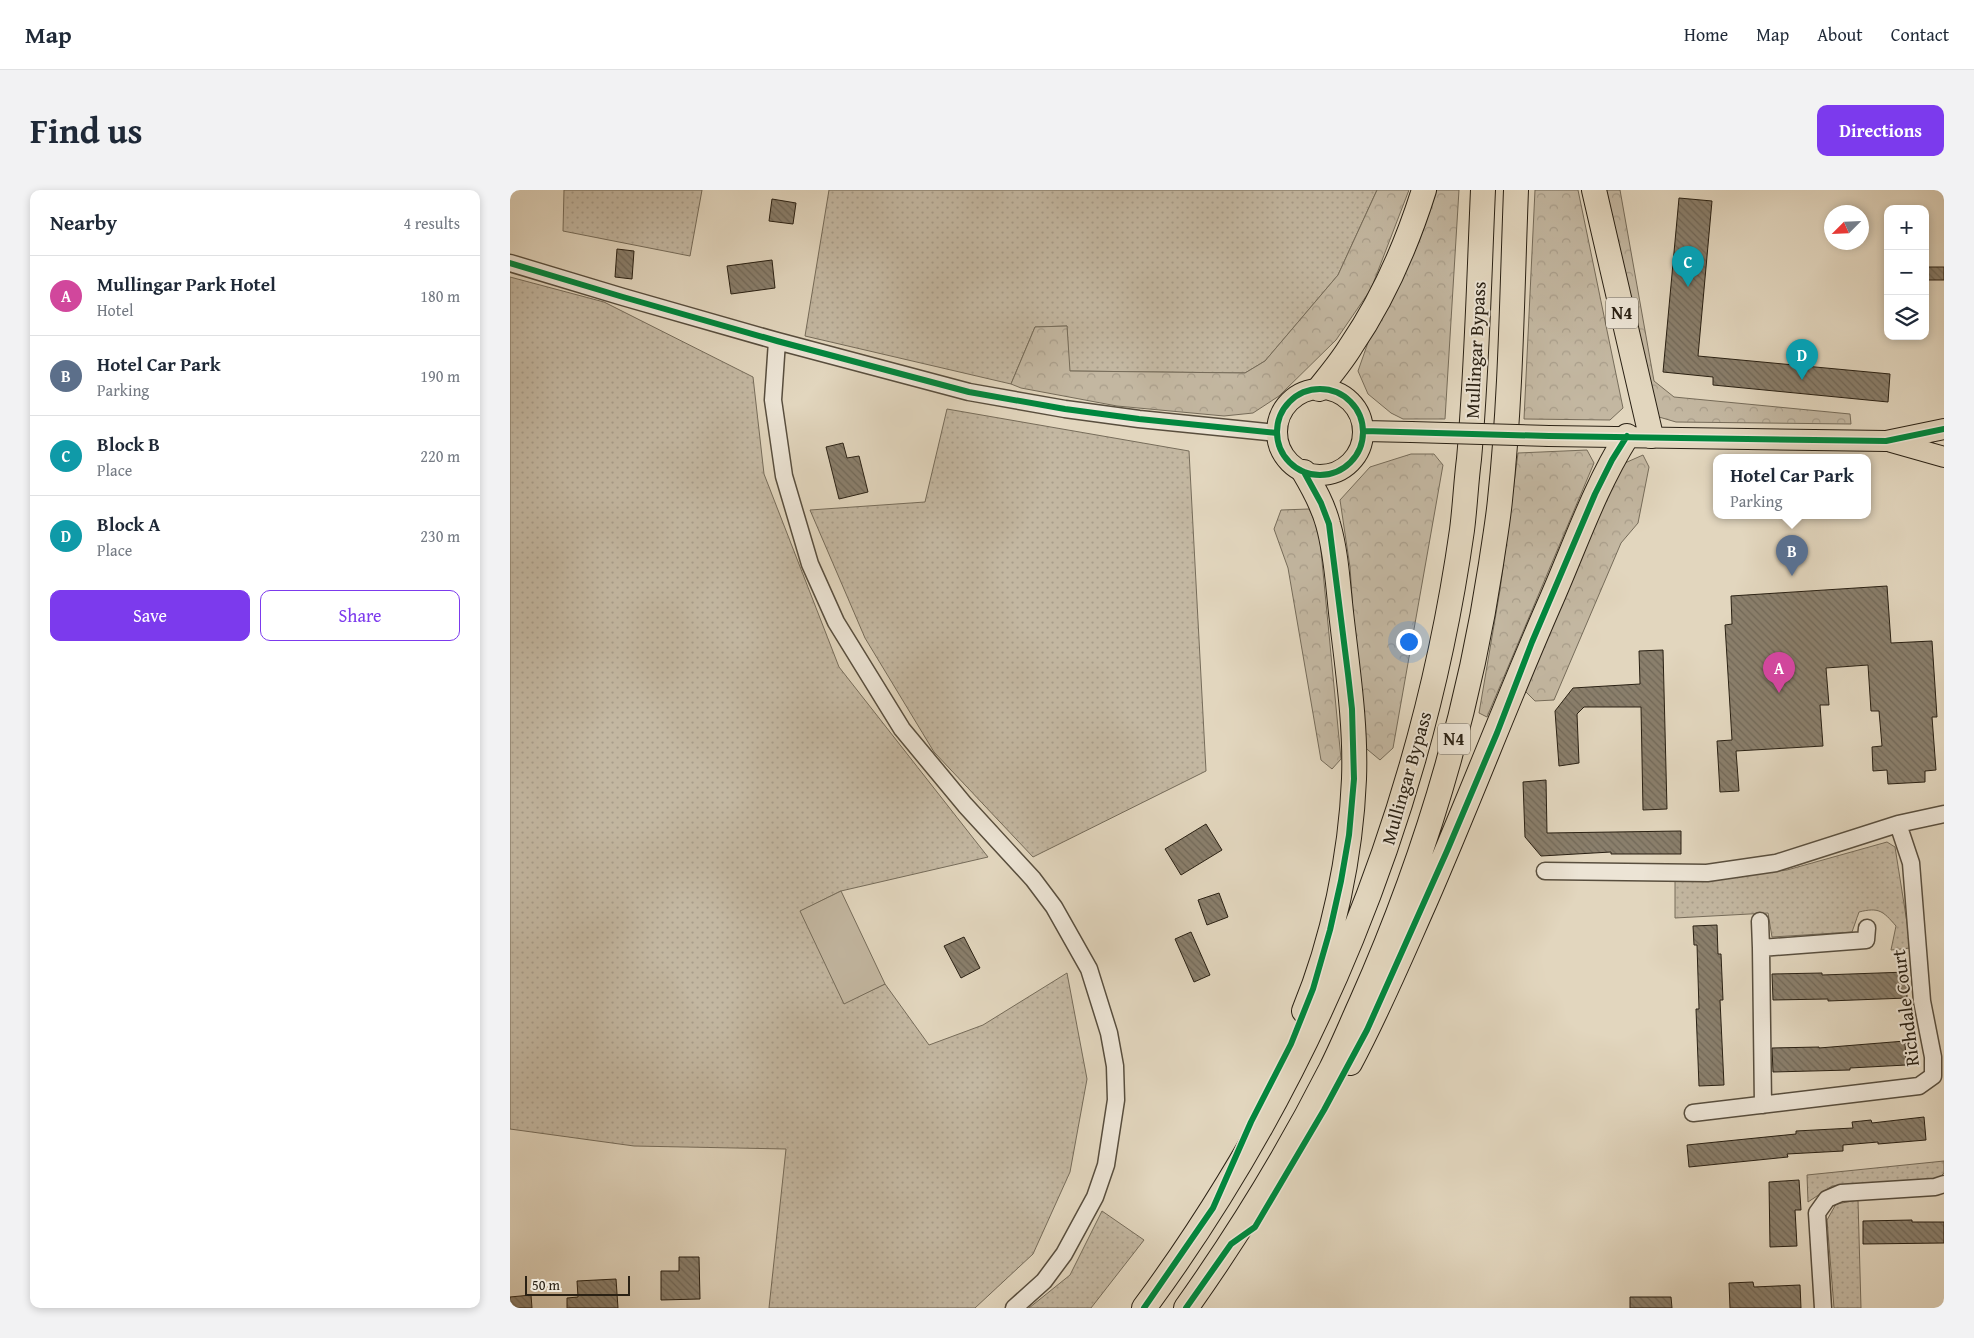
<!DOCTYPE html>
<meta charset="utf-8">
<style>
:root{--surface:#fff;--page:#f2f2f3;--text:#1f2937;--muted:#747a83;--line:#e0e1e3;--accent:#7c3aed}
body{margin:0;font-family:"Gentium Book Plus",serif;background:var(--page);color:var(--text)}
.controls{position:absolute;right:15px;top:15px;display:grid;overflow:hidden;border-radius:10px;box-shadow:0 2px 8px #0003}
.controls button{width:45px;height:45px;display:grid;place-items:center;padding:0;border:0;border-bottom:1px solid var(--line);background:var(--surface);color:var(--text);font:25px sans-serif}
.compass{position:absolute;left:1314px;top:15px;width:45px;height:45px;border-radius:50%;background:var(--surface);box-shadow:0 2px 8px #0003;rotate:246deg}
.scale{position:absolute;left:15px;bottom:12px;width:105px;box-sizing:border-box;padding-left:5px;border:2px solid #2a2114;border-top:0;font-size:14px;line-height:18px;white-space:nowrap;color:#2a2114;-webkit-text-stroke:4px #ece4d5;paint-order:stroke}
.you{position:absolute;left:898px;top:451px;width:18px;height:18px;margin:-12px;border:4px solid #fff;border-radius:50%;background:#1a73e8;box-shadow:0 0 0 8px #1a73e833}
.badge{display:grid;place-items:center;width:32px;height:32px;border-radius:50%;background:var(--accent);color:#fff;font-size:16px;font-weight:700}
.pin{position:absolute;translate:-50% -41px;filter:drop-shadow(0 1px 2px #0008)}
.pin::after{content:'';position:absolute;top:26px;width:18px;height:15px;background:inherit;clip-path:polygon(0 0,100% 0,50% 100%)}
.popup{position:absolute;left:1203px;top:264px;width:158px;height:65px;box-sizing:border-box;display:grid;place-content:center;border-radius:10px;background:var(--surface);filter:drop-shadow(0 1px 4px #0005);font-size:16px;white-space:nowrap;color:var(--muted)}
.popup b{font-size:19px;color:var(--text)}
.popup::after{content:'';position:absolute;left:50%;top:100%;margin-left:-10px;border:10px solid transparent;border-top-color:var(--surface)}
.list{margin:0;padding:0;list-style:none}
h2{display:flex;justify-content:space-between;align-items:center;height:65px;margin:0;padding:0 20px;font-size:21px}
h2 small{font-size:16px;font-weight:400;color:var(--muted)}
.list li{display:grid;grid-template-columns:32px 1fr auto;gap:15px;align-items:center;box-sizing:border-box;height:80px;padding:0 20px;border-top:1px solid var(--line)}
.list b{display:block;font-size:19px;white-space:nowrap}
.list p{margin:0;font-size:16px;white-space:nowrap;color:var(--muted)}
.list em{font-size:16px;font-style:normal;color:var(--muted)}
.actions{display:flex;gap:10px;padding:15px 20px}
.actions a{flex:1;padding:11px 0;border:1px solid var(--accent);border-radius:10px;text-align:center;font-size:18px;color:var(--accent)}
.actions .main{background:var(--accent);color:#fff}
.icon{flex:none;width:28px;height:28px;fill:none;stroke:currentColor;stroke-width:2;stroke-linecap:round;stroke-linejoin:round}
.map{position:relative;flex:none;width:1434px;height:1118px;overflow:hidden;border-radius:10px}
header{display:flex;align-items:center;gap:30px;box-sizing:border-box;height:70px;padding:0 25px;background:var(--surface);border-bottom:1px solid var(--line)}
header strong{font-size:24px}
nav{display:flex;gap:28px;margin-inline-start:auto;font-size:18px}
.intro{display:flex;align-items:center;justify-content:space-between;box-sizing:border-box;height:120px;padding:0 30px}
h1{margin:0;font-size:35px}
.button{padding:12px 22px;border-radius:10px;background:var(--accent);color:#fff;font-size:18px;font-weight:700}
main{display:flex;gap:30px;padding:0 30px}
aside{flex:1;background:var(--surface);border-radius:10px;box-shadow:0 2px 8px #0003}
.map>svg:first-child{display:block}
.grass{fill:url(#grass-dots);stroke:#766c5a}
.forest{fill:url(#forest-crowns);stroke:#766c5a}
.pitch{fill:#c3b7a1;stroke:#766c5a}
.building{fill:url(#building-back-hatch);stroke:#2a2114}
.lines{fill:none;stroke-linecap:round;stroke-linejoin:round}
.minor-casing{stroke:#584e3e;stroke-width:19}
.major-casing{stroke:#2a2114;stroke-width:22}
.highway-casing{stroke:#2a2114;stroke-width:26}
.minor{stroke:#ece4d5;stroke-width:16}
.major{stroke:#e2d6be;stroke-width:20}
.highway{stroke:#e2d6be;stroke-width:24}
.major-bridge-casing{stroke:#2a2114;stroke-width:22;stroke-linecap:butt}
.major-bridge{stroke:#e2d6be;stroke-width:20}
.cycleway-casing{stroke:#ece4d5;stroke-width:9}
.cycleway{stroke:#00873e;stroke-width:6}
.labels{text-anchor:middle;stroke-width:4;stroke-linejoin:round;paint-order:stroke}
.shield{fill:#ece4d5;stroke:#645c4e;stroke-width:1}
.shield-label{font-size:18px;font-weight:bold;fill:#2a2114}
.street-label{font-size:19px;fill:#2a2114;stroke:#ece4d5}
</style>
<header>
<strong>Map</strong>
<nav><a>Home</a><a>Map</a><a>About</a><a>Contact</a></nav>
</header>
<div class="intro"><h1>Find us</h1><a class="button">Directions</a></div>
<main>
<aside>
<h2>Nearby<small>4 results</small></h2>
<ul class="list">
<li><span class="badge" style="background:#d1479c">A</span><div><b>Mullingar Park Hotel</b><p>Hotel</p></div><em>180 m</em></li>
<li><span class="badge" style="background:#5c6f8a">B</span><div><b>Hotel Car Park</b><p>Parking</p></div><em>190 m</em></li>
<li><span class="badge" style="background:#0f9aa8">C</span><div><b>Block B</b><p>Place</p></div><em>220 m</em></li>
<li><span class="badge" style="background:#0f9aa8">D</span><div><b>Block A</b><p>Place</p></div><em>230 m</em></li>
</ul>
<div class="actions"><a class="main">Save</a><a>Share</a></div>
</aside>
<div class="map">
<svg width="1434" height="1118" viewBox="0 0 1434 1118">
<defs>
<pattern id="grass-dots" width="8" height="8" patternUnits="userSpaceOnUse" patternTransform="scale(1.25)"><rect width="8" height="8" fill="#c3b7a1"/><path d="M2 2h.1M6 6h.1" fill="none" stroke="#a89d8a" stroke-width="1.8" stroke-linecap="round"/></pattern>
<pattern id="forest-crowns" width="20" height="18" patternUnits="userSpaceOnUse" patternTransform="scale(1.25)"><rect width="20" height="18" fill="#c3b7a1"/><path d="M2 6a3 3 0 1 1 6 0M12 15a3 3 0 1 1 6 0" fill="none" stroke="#a89d8a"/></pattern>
<pattern id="building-back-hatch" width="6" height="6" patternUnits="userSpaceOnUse" patternTransform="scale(1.25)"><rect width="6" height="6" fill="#8a7f6c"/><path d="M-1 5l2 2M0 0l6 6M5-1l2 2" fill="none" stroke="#716858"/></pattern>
</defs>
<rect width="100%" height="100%" fill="#e2d6be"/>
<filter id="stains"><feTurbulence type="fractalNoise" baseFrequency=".004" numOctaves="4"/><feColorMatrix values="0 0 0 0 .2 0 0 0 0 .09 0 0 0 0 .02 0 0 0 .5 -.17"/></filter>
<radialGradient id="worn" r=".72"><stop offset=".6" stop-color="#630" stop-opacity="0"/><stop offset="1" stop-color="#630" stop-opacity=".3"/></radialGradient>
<path class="grass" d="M54,0H192L180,66L53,41Z
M319,0H867L828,85L755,171L735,183L559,181L557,136L525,137L501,194L295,146Z
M0,87L94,112L243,187L254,284L329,477L478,667L331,701L291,721L334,813L375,794L419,855L473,835L557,783L577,889L560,982L523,1064L465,1118H259L276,959L124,956L0,939Z
M437,219L679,261L696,581L523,667L424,562L355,448L300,320L415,312Z
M1377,652L1385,657L1401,758L1381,760L1386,736C1373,721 1369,717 1349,722L1342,742L1262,747L1258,723L1165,728V691L1277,680Z
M1434,971V983L1426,991L1322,996L1298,1012L1297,985Z
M1348,1010L1351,1118H1324L1317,1030L1326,1014Z
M592,1021L634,1050L581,1118H519L560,1085Z"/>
<path class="forest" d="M867,0H899L861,99L826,150L769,206L743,223L714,226L607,216L511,198L501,194L525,137L557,136L560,181L735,183L755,171L828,85Z
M924,0H949L935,229H893L881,223L858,204L848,181L861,144Z
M1025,0H1068L1113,218L1100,230L1014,229Z
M1092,0H1110L1144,191L1164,207L1340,224L1341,234L1166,232L1149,227L1136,205Z
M1077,260L1084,273L977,527L969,523L990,400L1008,263Z
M901,264H924L933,275L883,558L870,570L852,555L840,377L830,310L860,277Z
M1133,265L1139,277L1128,333L1111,353L1044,510L1025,511L1015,501L1108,276Z
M799,319L809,340L831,569L822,579L811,570L778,378L764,339L771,320Z"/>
<path class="pitch" d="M331,701L375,794L334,814L290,721Z"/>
<path class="building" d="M1169,8L1202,11L1188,166L1380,184L1378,212L1203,195V187L1153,182Z
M262,9L286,13L283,34L259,31Z
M107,59L124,61L122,89L105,87Z
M262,70L265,98L221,104L217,76Z
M1415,77H1434V90H1415Z
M333,253L337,268L349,266L358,302L329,309L316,257Z
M1377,396L1381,453L1422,451L1427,527H1422L1426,580L1415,581V592L1378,594L1377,580L1363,581L1362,557L1372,556L1369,521H1361L1358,475L1316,478L1319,515H1310L1313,556L1226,561L1229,601L1210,602L1207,551L1222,550L1215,435L1222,434L1221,406Z
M1153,460L1157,619L1133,620L1131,517H1074L1067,524L1069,573L1049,576L1045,521L1063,498L1130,494L1129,461Z
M1036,590L1037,643L1171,641V664H1101V662L1031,666L1015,647L1013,592Z
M696,634L712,660L671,685L655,659Z
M709,703L718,727L697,735L688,710Z
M1207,735L1208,764H1211L1213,810H1210L1214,895L1189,896L1186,819H1189L1187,755H1184L1183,736Z
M681,742L700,785L684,792L665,749Z
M454,747L470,778L451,788L434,756Z
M1397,782V808L1318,811V809L1263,810L1262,784L1312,783V785Z
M1395,851L1396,875L1340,878V880L1263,882L1262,858L1309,857V858Z
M1414,927L1416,950L1368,954V952L1333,955V961L1277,964L1278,967L1179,977L1177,955L1286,944V941L1343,938L1342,932L1361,930L1362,933Z
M1289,990L1291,1020H1285L1287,1056L1260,1057L1259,992Z
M1402,1030V1032H1434V1053L1353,1054V1031Z
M169,1067H189L190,1109L151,1110V1081H169Z
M106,1089L108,1118H57V1108L68,1107L67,1091Z
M1243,1092L1244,1097L1290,1095L1291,1118H1220L1219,1093Z
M21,1105L22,1118H0V1107Z
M1120,1107H1161L1162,1118H1120Z"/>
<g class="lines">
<g class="minor-casing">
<path id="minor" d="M0,73L113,107L267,151L459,202L555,219L629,229L767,243
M267,151L263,210L274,286L300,374L326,432L392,539L455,615L523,689L544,717L579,779L599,843L605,876L606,910L596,975L585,1007L554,1064L534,1091L504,1118
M1035,681L1197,683L1266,673L1388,634L1434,624
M1250,731L1251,758
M1253,915L1251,758L1356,750L1357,738
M1183,923L1409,896L1423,886V867L1412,811L1401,673L1388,634
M1313,1118L1307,1023L1317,1009L1331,1003L1425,997L1434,994"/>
</g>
<g class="major-casing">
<path id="major" d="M767 242a43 43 0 1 1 86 0a43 43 0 1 1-86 0Z
M854,241L901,242
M1039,246L1376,251L1434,239
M1381,252L1434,267"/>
</g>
<g class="highway-casing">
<path id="highway" d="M1084,0L1141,246
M809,199C820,185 832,171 841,156C873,109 897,54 914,0
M794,282C804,299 813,315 818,334C827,365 828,399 832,431C838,483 846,536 844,589C841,665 823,751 794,821
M840,873C868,821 891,766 915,712C959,611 998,508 1042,408C1066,353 1085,297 1117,246
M634,1118C803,889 912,622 952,340C955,317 956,292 959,269C967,179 969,90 973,0
M676,1118C730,1042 779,962 821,879C832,857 841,835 851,813C913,674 958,526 981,374C984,353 988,331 990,310C1001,207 1002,103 1006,0"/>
</g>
<use href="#minor" class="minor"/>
<use href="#major" class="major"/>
<use href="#highway" class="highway"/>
<g class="major-bridge-casing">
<path id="major-bridge" d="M901,242L1039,246"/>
</g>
<use href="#major-bridge" class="major-bridge"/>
<g class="cycleway-casing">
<path id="cycleway" d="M0,73L113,107L267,151L459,202L555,219L629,229L767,243
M767 242a43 43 0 1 1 86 0a43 43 0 1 1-86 0Z
M854,241L1039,246L1376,251L1434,239
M634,1118L703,1018L741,932L781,854L803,799L820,740L831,691L839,645L844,589L842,519L838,484L819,334L811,313L794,282
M676,1118L721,1054L745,1037L814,920L857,840L937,661L987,543L1022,452L1085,304L1102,270L1117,246"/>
</g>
<use href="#cycleway" class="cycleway"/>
</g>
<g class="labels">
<g class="shield">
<rect x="1096" y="107.5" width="32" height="31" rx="4"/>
<rect x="928" y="533.5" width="32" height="31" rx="4"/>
</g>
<g class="shield-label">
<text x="1112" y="129">N4</text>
<text x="944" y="555">N4</text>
</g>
<g class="street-label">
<text transform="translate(965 160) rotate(-87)" y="7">Mullingar Bypass</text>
<text transform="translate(896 588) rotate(-74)" y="7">Mullingar Bypass</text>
<text transform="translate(1395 818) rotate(-97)" y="7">Richdale Court</text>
</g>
</g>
<rect width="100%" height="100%" filter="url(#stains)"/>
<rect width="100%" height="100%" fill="url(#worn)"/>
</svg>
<div class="controls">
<button>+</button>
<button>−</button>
<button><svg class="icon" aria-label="layers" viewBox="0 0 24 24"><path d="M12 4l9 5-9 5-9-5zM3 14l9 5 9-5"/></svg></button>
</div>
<svg class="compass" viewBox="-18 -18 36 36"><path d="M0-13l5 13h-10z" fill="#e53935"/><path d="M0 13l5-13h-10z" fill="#747a83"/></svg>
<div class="scale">50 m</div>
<div class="you"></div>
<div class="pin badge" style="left:1269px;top:503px;background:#d1479c">A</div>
<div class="pin badge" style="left:1282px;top:386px;background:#5c6f8a">B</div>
<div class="popup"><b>Hotel Car Park</b>Parking</div>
<div class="pin badge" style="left:1178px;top:97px;background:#0f9aa8">C</div>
<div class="pin badge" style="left:1292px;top:190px;background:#0f9aa8">D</div>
</div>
</main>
